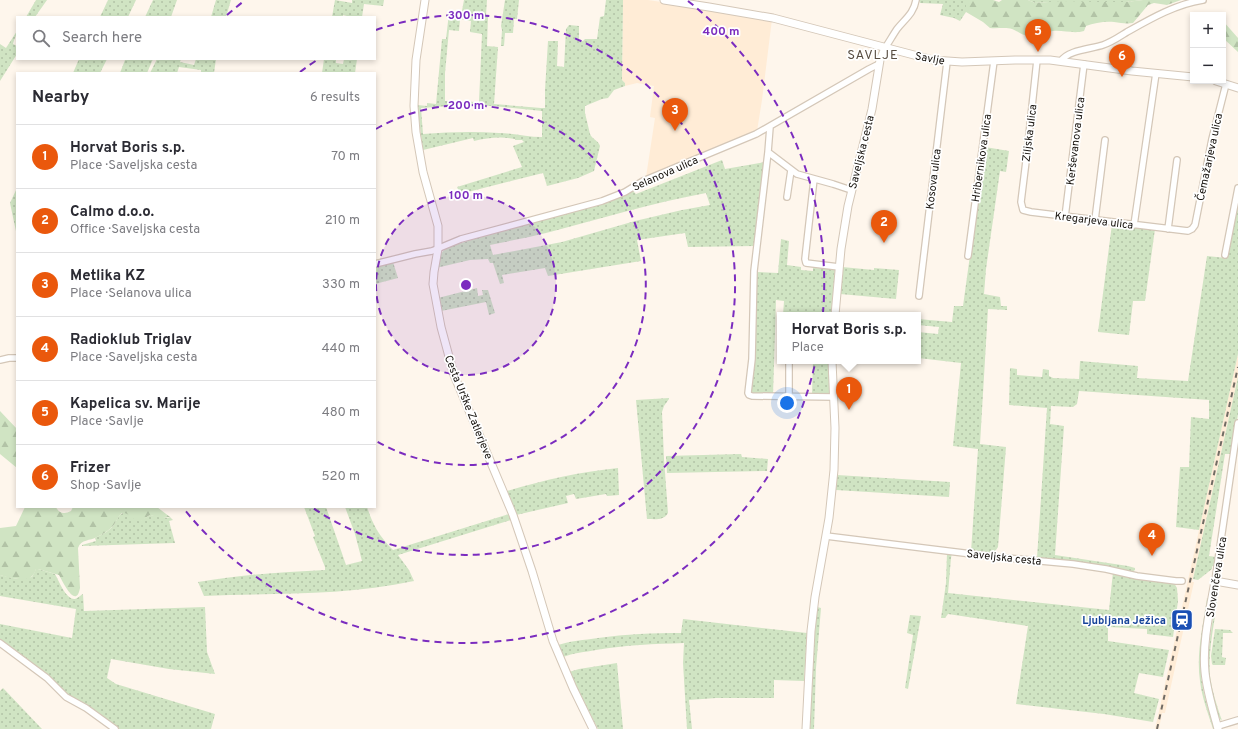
<!DOCTYPE html>
<meta charset="utf-8">
<style>
:root{--surface:#fff;--page:#f7f7f7;--text:#2b2b33;--muted:#7c7c81;--line:#e1e1e2;--accent:#ea580c}
body{margin:0;font-family:Overpass,sans-serif;background:var(--page);color:var(--text)}
.controls{position:absolute;right:12px;top:12px;display:grid;overflow:hidden;border-radius:0px;box-shadow:0 2px 6px #0003}
.controls button{width:36px;height:36px;display:grid;place-items:center;padding:0;border:0;border-bottom:1px solid var(--line);background:var(--surface);color:var(--text);font:20px sans-serif}
.you{position:absolute;left:787px;top:403px;width:14px;height:14px;margin:-10px;border:3px solid #fff;border-radius:50%;background:#1a73e8;box-shadow:0 0 0 6px #1a73e833}
.badge{display:grid;place-items:center;width:26px;height:26px;border-radius:50%;background:var(--accent);color:#fff;font-size:13px;font-weight:700}
.pin{position:absolute;translate:-50% -33px;filter:drop-shadow(0 1px 2px #0008)}
.pin::after{content:'';position:absolute;top:21px;width:14px;height:12px;background:inherit;clip-path:polygon(0 0,100% 0,50% 100%)}
.popup{position:absolute;left:777px;top:312px;width:144px;height:52px;box-sizing:border-box;display:grid;place-content:center;border-radius:0px;background:var(--surface);filter:drop-shadow(0 1px 3px #0005);font-size:13px;white-space:nowrap;color:var(--muted)}
.popup b{font-size:15px;color:var(--text)}
.popup::after{content:'';position:absolute;left:50%;top:100%;margin-left:-8px;border:8px solid transparent;border-top-color:var(--surface)}
.list{margin:0;padding:0;list-style:none}
h2{display:flex;justify-content:space-between;align-items:center;height:52px;margin:0;padding:0 16px;font-size:17px}
h2 small{font-size:13px;font-weight:400;color:var(--muted)}
.list li{display:grid;grid-template-columns:26px 1fr auto;gap:12px;align-items:center;box-sizing:border-box;height:64px;padding:0 16px;border-top:1px solid var(--line)}
.list b{display:block;font-size:15px;white-space:nowrap}
.list p{margin:0;font-size:13px;white-space:nowrap;color:var(--muted)}
.list em{font-size:13px;font-style:normal;color:var(--muted)}
.icon{flex:none;width:22px;height:22px;fill:none;stroke:currentColor;stroke-width:2;stroke-linecap:round;stroke-linejoin:round}
.map{position:relative;flex:none;width:1238px;height:729px;overflow:hidden}
.search{position:absolute;background:var(--surface);box-shadow:0 2px 6px #0003;left:16px;top:16px;width:360px;height:44px;display:flex;align-items:center;gap:10px;box-sizing:border-box;padding:0 14px;border-radius:0px;color:var(--muted);font-size:15px}
.panel{position:absolute;background:var(--surface);box-shadow:0 2px 6px #0003;left:16px;top:72px;width:360px;height:436px;border-radius:0px}
.map>svg:first-child{display:block}
.built{fill:#ffecd6}
.green{fill:url(#green-dots);fill-rule:evenodd}
.forest{fill:url(#forest-firs)}
.lines{fill:none;stroke-linecap:round;stroke-linejoin:round}
.minor-casing{stroke:#d4c7b8;stroke-width:8}
.tertiary-casing{stroke:#d4c7b8;stroke-width:9}
.minor{stroke:#fff;stroke-width:5.5}
.tertiary{stroke:#fff;stroke-width:7}
.rail{stroke:#716b64;stroke-width:2;stroke-dasharray:5 5;stroke-linecap:butt}
.ring{fill:none;stroke:#7b2cbf;stroke-width:2;stroke-dasharray:7 5}
.labels{text-anchor:middle;stroke-width:3.5;stroke-linejoin:round;paint-order:stroke}
.street-label{font-size:11px;fill:#17130e;stroke:#fff}
.transit-label{font-size:11px;font-weight:bold;fill:#164399;stroke:#fff;text-anchor:end}
.quarter-label{font-size:13px;letter-spacing:1px;fill:#584d41;stroke:#fff}
.centre{fill:#7b2cbf;stroke:#fff;stroke-width:2}
.ring-label{font-size:12px;text-anchor:middle;font-weight:bold;fill:#7b2cbf;stroke:#fff;stroke-width:3.5;stroke-linejoin:round;paint-order:stroke}
</style>
<div class="map">
<svg width="1238" height="729" viewBox="0 0 1238 729">
<defs>
<pattern id="green-dots" width="8" height="8" patternUnits="userSpaceOnUse"><rect width="8" height="8" fill="#d0e4c3"/><path d="M2 2h.1M6 6h.1" fill="none" stroke="#b2c3a6" stroke-width="1.8" stroke-linecap="round"/></pattern>
<pattern id="forest-firs" width="22" height="20" patternUnits="userSpaceOnUse"><rect width="22" height="20" fill="#d0e4c3"/><path d="M5 1l3.5 6h-7zM16 11l3.5 6h-7z" fill="#b2c3a6"/></pattern>
</defs>
<rect width="100%" height="100%" fill="#fef6ec"/>
<path class="built" d="M623,0H648L737,13L772,19L762,100L757,131L646,177L655,118L650,117L654,86L637,83L625,86V83L622,80Z
M1238,354V377L1192,582H1194L1192,591L1165,713H1162L1159,729H1155Z"/>
<path class="green" d="M36,0H47L35,17H26Z
M108,0H136L128,17H100Z
M153,0H177L171,17H145Z
M216,0H231L226,17H211Z
M335,0L352,3V0H384L383,6L364,4L362,17H351L343,15V17H332Z
M464,0H487L486,15L488,16L487,46L498,47L494,104L541,108H545V90L548,41H558L557,66L564,67L566,29L569,25L579,26V41H583L585,39H597L600,17L604,16L606,0H623L622,80L625,83V86L614,90L608,98L602,99L585,106V113L590,134C592,139 598,140 600,146L594,171L578,178L547,186L543,173L460,194L457,187L522,167L513,146L524,142L522,140H515V139C501,136 487,138 474,141L473,138L423,150L417,105L427,106V103L436,104L442,39H446L449,13L461,16ZM460,19L471,21L470,32L482,34L479,102L445,101V73L449,30L459,31ZM463,105L494,106L542,111V137C528,137 513,133 499,133C473,131 448,132 423,134L421,108Z
M505,0H519L517,19H514L513,33H505L504,46H501L502,30L501,26Z
M919,0H966V12L960,21L954,18L940,15L943,4L920,3Z
M1028,0H1143L1126,2H1049L1035,3Z
M17,31C17,35 14,39 13,44L17,46V54L0,81V44L6,48Z
M79,59H107L100,73H73Z
M123,59H153L147,73H120L125,60Z
M157,59H181L180,62L194,65L196,59H216L214,73H201V70L179,67L177,73H150Z
M324,59H336V63L343,64L344,59H357L355,73H322Z
M985,147L1009,151L1006,172L1000,171L986,269L984,294L1000,297L1001,306H1007V310L988,309L980,444L1006,447L998,547L994,553L971,552L978,449L953,446L961,363L918,358V332L938,334L939,327L918,325V319L952,322L954,306H963Z
M722,160L725,169L765,162L755,246L688,247L685,233L637,240L641,261L548,276L545,268L502,275L504,283L500,284L493,263H490L488,259L470,260L436,268C439,257 440,250 452,246L499,231L593,207L633,191L636,194ZM706,193L710,205L682,210L635,221L562,242L493,255L490,245C510,241 530,237 550,232C602,218 653,203 706,193Z
M17,188V236L10,203Z
M1238,203V354L1199,530L1176,527L1180,467H1189L1191,417L1209,419V400L1079,391L1077,404L1073,407L1051,406L1050,424L1064,426L1055,555L1128,566L1135,568V570L1132,572H1127L1037,558L1047,408L1009,405L1010,368L1017,369V375L1042,377L1043,369L1049,370V376L1053,378L1079,379L1080,361L1138,366L1137,378L1188,381L1207,256L1226,258Z
M1112,224L1155,229L1145,301H1133L1129,335L1098,332Z
M781,239L789,241L787,265L801,267V270L813,271V268L835,269L831,315H783L784,301L776,300L773,395H752L749,393L756,272L778,273Z
M393,262L398,278L375,284V266Z
M842,267L874,270V268L899,270L896,299L840,294Z
M477,288L478,296L483,295L482,290H488L495,313L489,315L486,302L441,311L438,298Z
M813,361H829L830,394L815,395L812,394Z
M1238,377V414L1232,453L1231,454H1225L1209,556L1216,557L1214,567L1212,566V569L1198,580L1193,579Z
M669,398V399L664,406L662,412L664,459L668,513C664,521 654,519 647,519L636,400Z
M741,454L742,457L768,459L767,471L667,473L666,456Z
M618,468L619,495L607,496L606,494L576,499L574,494L566,496L568,503L516,515L507,491C544,480 579,472 618,468Z
M837,475L950,482L949,497L836,490Z
M304,507H326L346,565L362,561L355,534L345,507H367C373,525 379,536 393,550L509,514L511,520L398,555L409,570L414,581C345,596 274,593 204,596L198,582C240,575 282,572 325,570V567L313,537L315,536Z
M125,512L140,521L150,515L168,518L170,517L173,520L169,521L175,543L82,546V545L96,541L95,538C100,535 106,533 110,529C117,524 116,515 125,512Z
M947,553H952L951,558L948,593L1109,610L1113,572L1174,583L1177,588L1178,601L1173,637L1147,634V629L1108,627V641L1169,650L1163,677L1139,673L1134,693L1159,699L1153,722L1104,714L1016,704L1028,626L948,614L945,618H941L946,583Z
M36,569H38L55,574C59,581 66,600 75,599C78,598 81,595 83,594L84,611L205,607L207,652L215,674L169,669L111,659L107,678L116,684L215,714L211,729H117L70,698L0,641V624L72,638L76,609L0,596V575L17,579L32,577Z
M1207,598L1209,599C1205,623 1199,648 1201,672C1202,692 1209,710 1215,729H1213C1208,713 1202,698 1200,681C1196,654 1203,626 1207,598Z
M1216,600L1217,602C1214,626 1208,651 1210,676C1212,691 1217,706 1222,721C1217,717 1217,710 1215,704C1203,666 1210,638 1216,600Z
M817,607L821,608L816,668L814,729H810L812,669Z
M910,615L921,616L908,689L905,688L913,635L907,633Z
M683,619L807,633L804,681L774,680V698H716L689,700L692,729H687L683,663L684,643C654,644 626,645 596,650C585,652 573,653 563,657L558,645C570,641 584,640 598,638C626,634 653,633 681,633Z
M1215,629L1230,630L1233,633H1223L1222,657L1226,658L1225,665H1213L1212,664L1211,656Z
M617,663L623,729H598L569,672L579,669Z
M3,688L42,729H0V691Z"/>
<path class="forest" d="M966,0H993L999,2L1002,0H1028L1035,3L1062,1L1097,2H1126L1143,0H1181L1167,5L1154,3L1148,5L1133,23C1126,24 1121,23 1114,22C1105,21 1094,23 1086,26L1084,31C1074,34 1063,30 1053,31C1044,32 1038,37 1029,36C1020,35 1018,31 1012,29C1006,27 996,29 990,28L983,22L966,12Z
M1223,21L1238,38V52L1223,38Z
M0,411L17,429V468L0,454Z
M25,507H56C59,514 65,514 71,511L73,507H157L170,517L162,518L150,515C147,516 144,520 141,521C134,523 130,512 122,513C117,517 116,524 111,528C107,532 101,535 97,537C90,541 81,539 78,548L80,588C76,610 63,582 59,575L38,569H36C35,572 33,576 31,577C26,582 6,577 0,575V528L16,526Z"/>
<g class="lines">
<g class="minor-casing">
<path id="minor" d="M885,48C889,42 893,35 897,29C905,19 914,13 916,0
M1037,60L1027,153L1021,202L1023,210L1031,212L1188,231L1192,229L1195,225L1212,139L1226,84
M1061,61C1068,50 1091,49 1103,45C1112,42 1119,37 1127,32C1150,19 1176,4 1203,0
M770,127L768,152L797,174L833,184L851,190
M768,152L754,271L752,359L748,393L749,395L752,396L834,397
M814,179L805,259L806,263L839,267
M787,197L791,170
M1065,217L1084,64
M1095,220L1105,140
M1134,225L1156,73
M1168,229L1177,160
M1225,255L1238,188
M968,256L994,61
M375,264L415,254L432,251L461,239L602,201L625,192L643,181L756,134L869,69L879,64
M919,296L947,62
M0,360L9,358H17
M789,397V361
M826,536L996,557L1073,564L1106,569L1137,576L1176,581H1182
M1215,581L1238,423
M0,643L47,678L66,697L86,708L115,729
M1218,726L1238,720"/>
</g>
<g class="tertiary-casing">
<path id="tertiary" d="M425,0L416,60L414,106L416,132L423,172L438,226V249L434,272L433,284L441,327L454,375L513,515L532,571L553,641L573,688L593,729
M664,0L709,7L773,18L933,60L962,62L1015,60H1050L1132,71L1193,77
M1216,81L1238,88
M835,315L841,249L848,206L872,109L880,60L885,48
M806,729L811,631L815,597L829,518L834,470L835,428L832,361
M1218,729C1213,710 1207,692 1205,672C1202,643 1210,610 1215,581L1238,585"/>
</g>
<use href="#minor" class="minor"/>
<use href="#tertiary" class="tertiary"/>
<path class="rail" d="M1157,729L1238,367"/>
</g>
<circle cx="466" cy="285" r="90" fill="#7b2cbf" fill-opacity=".12"/>
<g class="ring">
<circle cx="466" cy="285" r="90"/>
<path d="M376 129A180 180 0 1 1 376 441"/>
<path d="M300 72A270 270 0 0 1 317 60M376 30A270 270 0 1 1 313 508"/>
<path d="M227 15A360 360 0 0 1 244 1M688 1A360 360 0 1 1 184 509"/>
</g>
<defs>
<g id="station-square" transform="scale(1.15)"><rect x="-9" y="-9" width="18" height="18" rx="4" fill="#1a4fb4" stroke="#fff"/><path d="M-3-6H3Q5-6 5-4V2Q5 4 3 4L4.5 6H3L1.5 4h-3L-3 6H-4.5L-3 4Q-5 4-5 2V-4Q-5-6-3-6ZM-3.5-4v3h7v-3ZM-3.5 1v1.5H-2V1ZM2 1v1.5H3.5V1Z" fill="#fff"/></g>
</defs>
<g fill-rule="evenodd">
<use href="#station-square" x="1182" y="620"/>
</g>
<g class="labels">
<g class="street-label">
<text transform="translate(930 58) rotate(10)" y="4">Savlje</text>
<text transform="translate(1029 133) rotate(-83)" y="4">Ziljska ulica</text>
<text transform="translate(1075 141) rotate(-83)" y="4">Kerševanova ulica</text>
<text transform="translate(861 152) rotate(-76)" y="4">Saveljska cesta</text>
<text transform="translate(1209 157) rotate(-78)" y="4">Čemažarjeva ulica</text>
<text transform="translate(981 158) rotate(-82)" y="4">Hribernikova ulica</text>
<text transform="translate(665 173) rotate(-24)" y="4">Selanova ulica</text>
<text transform="translate(933 179) rotate(-83)" y="4">Kosova ulica</text>
<text transform="translate(1094 220) rotate(7)" y="4">Kregarjeva ulica</text>
<text transform="translate(469 407) rotate(68)" y="4">Cesta Urške Zatlerjeve</text>
<text transform="translate(1004 557) rotate(6)" y="4">Saveljska cesta</text>
<text transform="translate(1216 577) rotate(-81)" y="4">Slovenčeva ulica</text>
</g>
<g class="transit-label">
<text x="1166" y="624">Ljubljana Ježica</text>
</g>
<g class="quarter-label">
<text x="873" y="59">SAVLJE</text>
</g>
</g>
<circle cx="466" cy="285" r="6" class="centre"/>
<g class="ring-label">
<text x="466" y="19">300 m</text>
<text x="721" y="35">400 m</text>
<text x="466" y="109">200 m</text>
<text x="466" y="199">100 m</text>
</g>
</svg>
<div class="controls">
<button>+</button>
<button>−</button>
</div>
<div class="you"></div>
<div class="pin badge" style="left:849px;top:410px">1</div>
<div class="popup"><b>Horvat Boris s.p.</b>Place</div>
<div class="pin badge" style="left:884px;top:243px">2</div>
<div class="pin badge" style="left:675px;top:131px">3</div>
<div class="pin badge" style="left:1152px;top:556px">4</div>
<div class="pin badge" style="left:1038px;top:52px">5</div>
<div class="pin badge" style="left:1122px;top:77px">6</div>
<div class="search"><svg class="icon" aria-label="search" viewBox="0 0 24 24"><circle cx="10" cy="10" r="6"/><path d="M15 15l6 6"/></svg>Search here</div>
<section class="panel">
<h2>Nearby<small>6 results</small></h2>
<ul class="list">
<li><span class="badge">1</span><div><b>Horvat Boris s.p.</b><p>Place · Saveljska cesta</p></div><em>70 m</em></li>
<li><span class="badge">2</span><div><b>Calmo d.o.o.</b><p>Office · Saveljska cesta</p></div><em>210 m</em></li>
<li><span class="badge">3</span><div><b>Metlika KZ</b><p>Place · Selanova ulica</p></div><em>330 m</em></li>
<li><span class="badge">4</span><div><b>Radioklub Triglav</b><p>Place · Saveljska cesta</p></div><em>440 m</em></li>
<li><span class="badge">5</span><div><b>Kapelica sv. Marije</b><p>Place · Savlje</p></div><em>480 m</em></li>
<li><span class="badge">6</span><div><b>Frizer</b><p>Shop · Savlje</p></div><em>520 m</em></li>
</ul>
</section>
</div>
